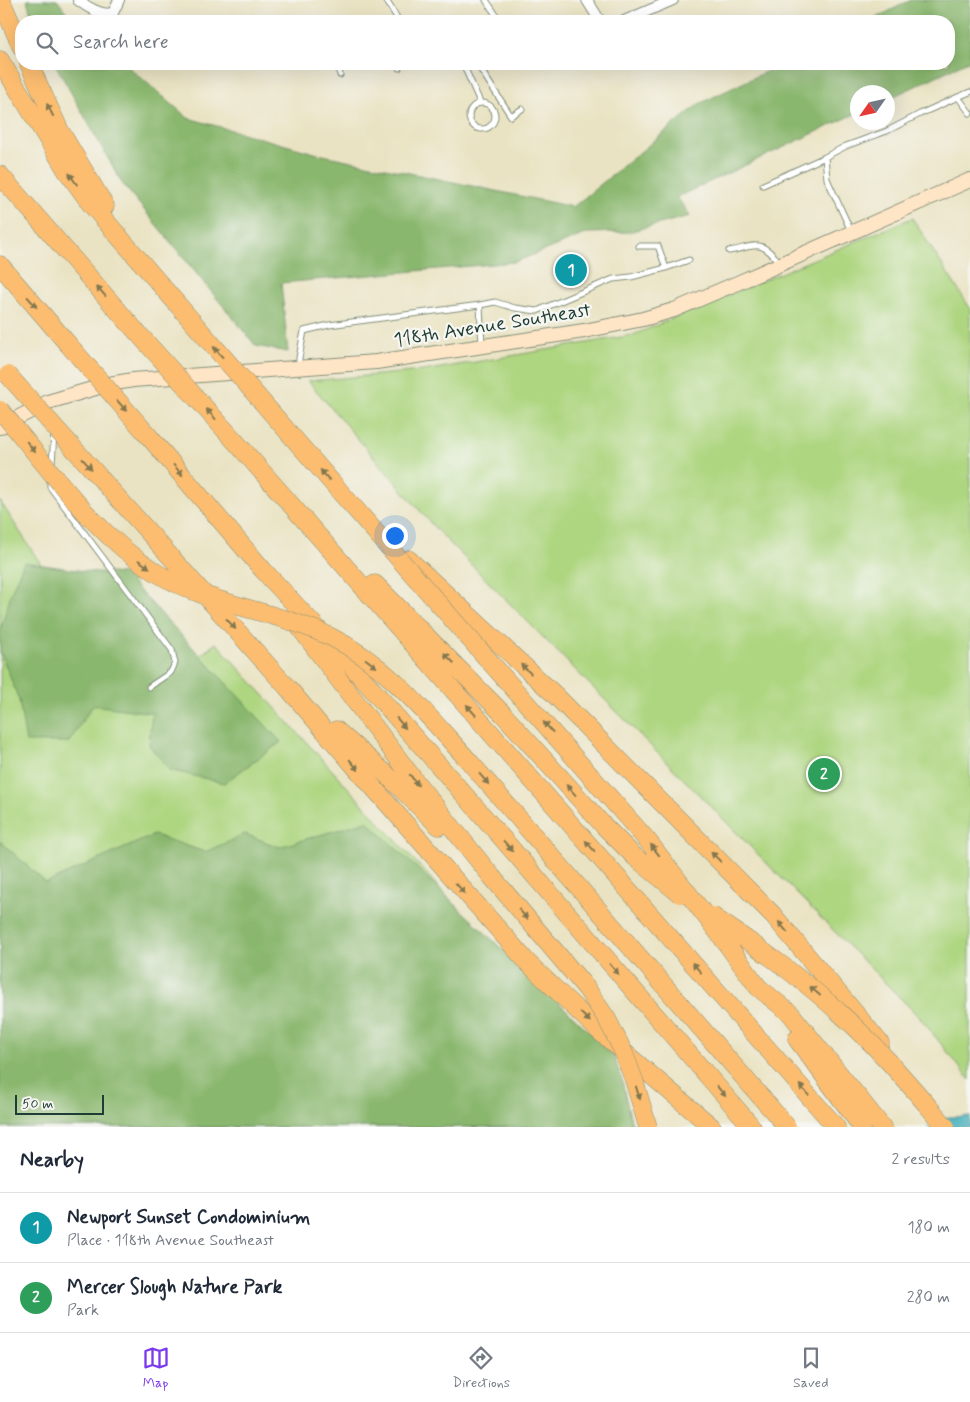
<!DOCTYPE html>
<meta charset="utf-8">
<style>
:root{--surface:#fff;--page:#f6f6f7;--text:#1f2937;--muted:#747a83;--line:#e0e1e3;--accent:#7c3aed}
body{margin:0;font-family:Mynerve,sans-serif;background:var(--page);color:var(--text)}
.compass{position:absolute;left:850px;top:85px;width:45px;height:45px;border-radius:50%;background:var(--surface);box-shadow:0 5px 20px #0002;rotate:236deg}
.scale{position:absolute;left:15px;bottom:12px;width:89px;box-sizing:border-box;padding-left:5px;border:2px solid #1f3d34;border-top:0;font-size:14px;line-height:18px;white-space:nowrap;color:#1f3d34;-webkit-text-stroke:4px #f6f6f2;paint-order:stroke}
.you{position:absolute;left:394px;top:535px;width:18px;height:18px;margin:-12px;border:4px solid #fff;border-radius:50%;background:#1a73e8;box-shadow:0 0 0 8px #1a73e833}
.badge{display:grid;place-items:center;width:32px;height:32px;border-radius:50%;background:var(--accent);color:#fff;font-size:16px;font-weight:700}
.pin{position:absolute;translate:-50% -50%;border:2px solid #fff;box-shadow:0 1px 5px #0006}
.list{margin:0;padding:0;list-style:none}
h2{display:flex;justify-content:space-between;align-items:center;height:65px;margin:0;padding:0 20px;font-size:21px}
h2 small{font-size:16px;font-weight:400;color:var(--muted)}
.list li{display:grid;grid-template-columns:32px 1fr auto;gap:15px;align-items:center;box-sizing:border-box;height:70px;padding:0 20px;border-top:1px solid var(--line)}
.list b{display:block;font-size:19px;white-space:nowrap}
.list p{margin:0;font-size:16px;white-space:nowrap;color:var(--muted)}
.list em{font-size:16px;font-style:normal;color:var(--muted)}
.icon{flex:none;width:28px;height:28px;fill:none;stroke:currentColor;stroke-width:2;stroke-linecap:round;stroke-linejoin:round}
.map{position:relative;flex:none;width:970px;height:1127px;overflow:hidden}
.search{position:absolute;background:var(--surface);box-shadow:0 5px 20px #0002;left:15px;right:15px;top:15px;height:55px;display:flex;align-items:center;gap:12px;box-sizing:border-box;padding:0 18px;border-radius:20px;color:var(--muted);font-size:19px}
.sheet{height:205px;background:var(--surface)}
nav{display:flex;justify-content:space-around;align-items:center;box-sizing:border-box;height:70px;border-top:1px solid var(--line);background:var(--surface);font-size:14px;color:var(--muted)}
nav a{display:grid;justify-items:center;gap:2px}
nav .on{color:var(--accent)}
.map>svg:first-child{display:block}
.green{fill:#aed680;stroke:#668a5a}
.forest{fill:#8ab76e;stroke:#547a51}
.water{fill:#3bacb7;stroke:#2d7476}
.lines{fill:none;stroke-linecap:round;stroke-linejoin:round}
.lane-casing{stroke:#84907c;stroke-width:7}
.street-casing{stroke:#84907c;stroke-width:12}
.secondary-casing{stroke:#84907c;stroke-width:16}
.highway-casing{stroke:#84907c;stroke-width:19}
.lane{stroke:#fff;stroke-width:5}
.street{stroke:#fff;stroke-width:10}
.secondary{stroke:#fee5c5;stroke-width:14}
.highway{stroke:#fcbd6f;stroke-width:18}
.highway-bridge-casing{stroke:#84907c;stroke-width:19;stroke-linecap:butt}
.highway-bridge{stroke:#fcbd6f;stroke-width:18}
.oneway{fill:#82774f}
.labels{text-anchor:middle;stroke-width:4.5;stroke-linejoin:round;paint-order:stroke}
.street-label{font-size:20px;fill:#1f3d34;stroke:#f6f6f2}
</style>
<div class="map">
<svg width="970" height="1127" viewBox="0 0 970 1127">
<rect width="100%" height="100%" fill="#f6f6f2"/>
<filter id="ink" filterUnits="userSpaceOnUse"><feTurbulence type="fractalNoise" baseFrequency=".02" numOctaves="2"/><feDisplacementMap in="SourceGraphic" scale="10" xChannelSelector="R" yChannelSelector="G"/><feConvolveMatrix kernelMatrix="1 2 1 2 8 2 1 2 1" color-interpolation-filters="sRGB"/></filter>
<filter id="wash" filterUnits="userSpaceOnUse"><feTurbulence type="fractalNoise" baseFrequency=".0096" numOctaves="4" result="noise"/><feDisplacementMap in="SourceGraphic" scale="20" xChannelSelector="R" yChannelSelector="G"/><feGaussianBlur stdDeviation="1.12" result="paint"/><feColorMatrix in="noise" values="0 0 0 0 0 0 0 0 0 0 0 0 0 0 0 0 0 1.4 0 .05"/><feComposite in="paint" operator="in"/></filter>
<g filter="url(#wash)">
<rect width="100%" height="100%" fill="#eae3c3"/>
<path class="green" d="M912,218L970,308V1080L922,1020L435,528L308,381L423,371L633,335Z
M0,501L133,707L216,643L527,984L616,1065L633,1127H0Z"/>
<path class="forest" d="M27,0H57L67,13L76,21H33Z
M911,0H970V60L888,99V92H858L857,113L677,197L690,216L628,232L588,233L515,262L281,283L288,352L256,346L122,183L55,64H125L188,118L318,154L573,207L699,104L782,64H949V21H870Z
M24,562L83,571L124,574L281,742L224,783L169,770L149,745L152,713L93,705L69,742H26L19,700L0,651V631L12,590Z
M367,821L613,1054L622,1080L632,1127H0V841L46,883L154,835L205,852L245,834L279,847Z"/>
<path class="water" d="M970,1116V1127H927L948,1117Z"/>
</g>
<g filter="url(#ink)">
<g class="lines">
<g class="lane-casing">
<path id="lane" d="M386,0L399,21
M486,0L500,21
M338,64L340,75
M398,64L399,68
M463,64L480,102
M477,64L511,116L522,109
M958,97L970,92
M469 116a13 13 0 1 1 26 0a13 13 0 1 1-26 0Z
M763,185L825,157
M851,231L827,179L825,157L846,146L887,131L920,114L958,97L970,113
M729,251C755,247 759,237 779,262
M666,268L689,260
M480,305L495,302L515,308L537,311L613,279L631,277L666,268L658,246H639
M299,368V358L304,331L329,325L480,305L482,346
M52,464L54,433
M50,480V487L172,650L175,663L171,672L149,687"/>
</g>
<g class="street-casing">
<path id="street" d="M78,0C87,7 102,16 113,13
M587,0L600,21
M113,13L119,0
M624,21L673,0"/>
</g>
<g class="secondary-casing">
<path id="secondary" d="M0,427L48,402L109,384L133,380L376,362L584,331L643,319L674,310L742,281L970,180"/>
</g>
<g class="highway-casing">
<path id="highway" d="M1,0L21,46
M0,60L67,171L90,203L191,320
M29,64L60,131L105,206
M0,175L127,321
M0,265L67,343
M146,433L263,570L342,655L476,808L752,1127
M243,450L836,1127
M408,559L555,695L773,915L880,1043
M375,584L503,714L604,826
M292,617L418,785L492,877
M288,688L358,770L528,963L598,1030L712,1127
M336,730L385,773L439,826
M758,987L791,1014L882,1127
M797,1039L862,1127"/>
</g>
<use href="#lane" class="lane"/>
<use href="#street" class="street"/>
<use href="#secondary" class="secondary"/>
<use href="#highway" class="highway"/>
<g class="highway-bridge-casing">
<path id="highway-bridge" d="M191,320L342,494L647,840L721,936L758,987
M127,321L243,450
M67,343L146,433
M8,375L288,688
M0,410C49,467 92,533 157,573C211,606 275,610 331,637C387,664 427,715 468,760L787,1127
M604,826L635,857L680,894
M492,877L586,988L607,1019L623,1051L634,1080L648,1127
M712,916C757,946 802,978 842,1015C880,1049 913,1089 946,1127"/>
</g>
<use href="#highway-bridge" class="highway-bridge"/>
</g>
<defs><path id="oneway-solid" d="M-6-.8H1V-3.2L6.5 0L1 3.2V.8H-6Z" transform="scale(1.25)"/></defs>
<g class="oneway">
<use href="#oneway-solid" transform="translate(50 110) rotate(-117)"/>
<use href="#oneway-solid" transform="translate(73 179) rotate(-125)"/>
<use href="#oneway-solid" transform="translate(101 291) rotate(-131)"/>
<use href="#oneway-solid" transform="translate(32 302) rotate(49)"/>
<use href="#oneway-solid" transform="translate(218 352) rotate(-131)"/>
<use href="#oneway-solid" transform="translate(122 406) rotate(49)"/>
<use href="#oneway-solid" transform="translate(211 414) rotate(-132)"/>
<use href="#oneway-solid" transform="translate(31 447) rotate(51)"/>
<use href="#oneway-solid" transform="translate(87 464) rotate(48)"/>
<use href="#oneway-solid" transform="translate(178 470) rotate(49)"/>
<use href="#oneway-solid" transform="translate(325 475) rotate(-131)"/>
<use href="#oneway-solid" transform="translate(144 564) rotate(35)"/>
<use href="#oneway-solid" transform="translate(231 624) rotate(48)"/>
<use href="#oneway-solid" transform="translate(449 658) rotate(-135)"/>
<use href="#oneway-solid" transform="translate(371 663) rotate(37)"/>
<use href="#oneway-solid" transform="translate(526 669) rotate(-137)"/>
<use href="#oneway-solid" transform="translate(471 710) rotate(-131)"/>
<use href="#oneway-solid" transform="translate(401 723) rotate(49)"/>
<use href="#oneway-solid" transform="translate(548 727) rotate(-132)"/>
<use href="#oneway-solid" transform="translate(354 765) rotate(50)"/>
<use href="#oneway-solid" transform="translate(484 779) rotate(49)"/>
<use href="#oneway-solid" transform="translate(414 780) rotate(52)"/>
<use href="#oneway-solid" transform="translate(571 790) rotate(-132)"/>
<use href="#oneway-solid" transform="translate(508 846) rotate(49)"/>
<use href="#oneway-solid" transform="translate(590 846) rotate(-131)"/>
<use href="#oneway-solid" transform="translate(655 850) rotate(-128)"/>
<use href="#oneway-solid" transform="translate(716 857) rotate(-135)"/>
<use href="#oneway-solid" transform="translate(460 888) rotate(49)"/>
<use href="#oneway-solid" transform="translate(523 914) rotate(49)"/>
<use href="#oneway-solid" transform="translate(783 927) rotate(-130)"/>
<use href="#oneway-solid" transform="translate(697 968) rotate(-131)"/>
<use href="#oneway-solid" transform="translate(614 969) rotate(49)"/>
<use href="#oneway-solid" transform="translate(815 991) rotate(-139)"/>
<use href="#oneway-solid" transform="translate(585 1017) rotate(43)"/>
<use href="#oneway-solid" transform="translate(804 1090) rotate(-131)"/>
<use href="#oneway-solid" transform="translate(721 1091) rotate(49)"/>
<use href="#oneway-solid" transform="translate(638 1093) rotate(72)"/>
</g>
</g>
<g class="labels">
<g class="street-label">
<text transform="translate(492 324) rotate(-9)" y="7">118th Avenue Southeast</text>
</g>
</g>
</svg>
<svg class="compass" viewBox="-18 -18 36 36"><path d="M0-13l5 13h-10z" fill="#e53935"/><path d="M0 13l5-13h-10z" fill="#747a83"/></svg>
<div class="scale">50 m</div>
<div class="you"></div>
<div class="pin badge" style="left:571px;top:270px;background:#0f9aa8">1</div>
<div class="pin badge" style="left:824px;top:774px;background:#2e9e5b">2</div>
<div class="search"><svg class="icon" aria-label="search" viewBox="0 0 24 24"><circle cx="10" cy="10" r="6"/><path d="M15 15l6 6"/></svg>Search here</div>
</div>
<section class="sheet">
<h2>Nearby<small>2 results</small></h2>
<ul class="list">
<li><span class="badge" style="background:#0f9aa8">1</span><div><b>Newport Sunset Condominium</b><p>Place · 118th Avenue Southeast</p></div><em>180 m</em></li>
<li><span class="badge" style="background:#2e9e5b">2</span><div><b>Mercer Slough Nature Park</b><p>Park</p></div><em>280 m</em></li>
</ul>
</section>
<nav>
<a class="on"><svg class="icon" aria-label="map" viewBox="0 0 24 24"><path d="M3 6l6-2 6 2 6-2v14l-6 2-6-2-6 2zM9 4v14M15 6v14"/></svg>Map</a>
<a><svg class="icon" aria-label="directions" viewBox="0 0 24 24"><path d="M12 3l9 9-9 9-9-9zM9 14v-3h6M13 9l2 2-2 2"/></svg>Directions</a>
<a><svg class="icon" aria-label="saved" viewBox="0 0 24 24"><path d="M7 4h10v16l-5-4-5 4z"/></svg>Saved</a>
</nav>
